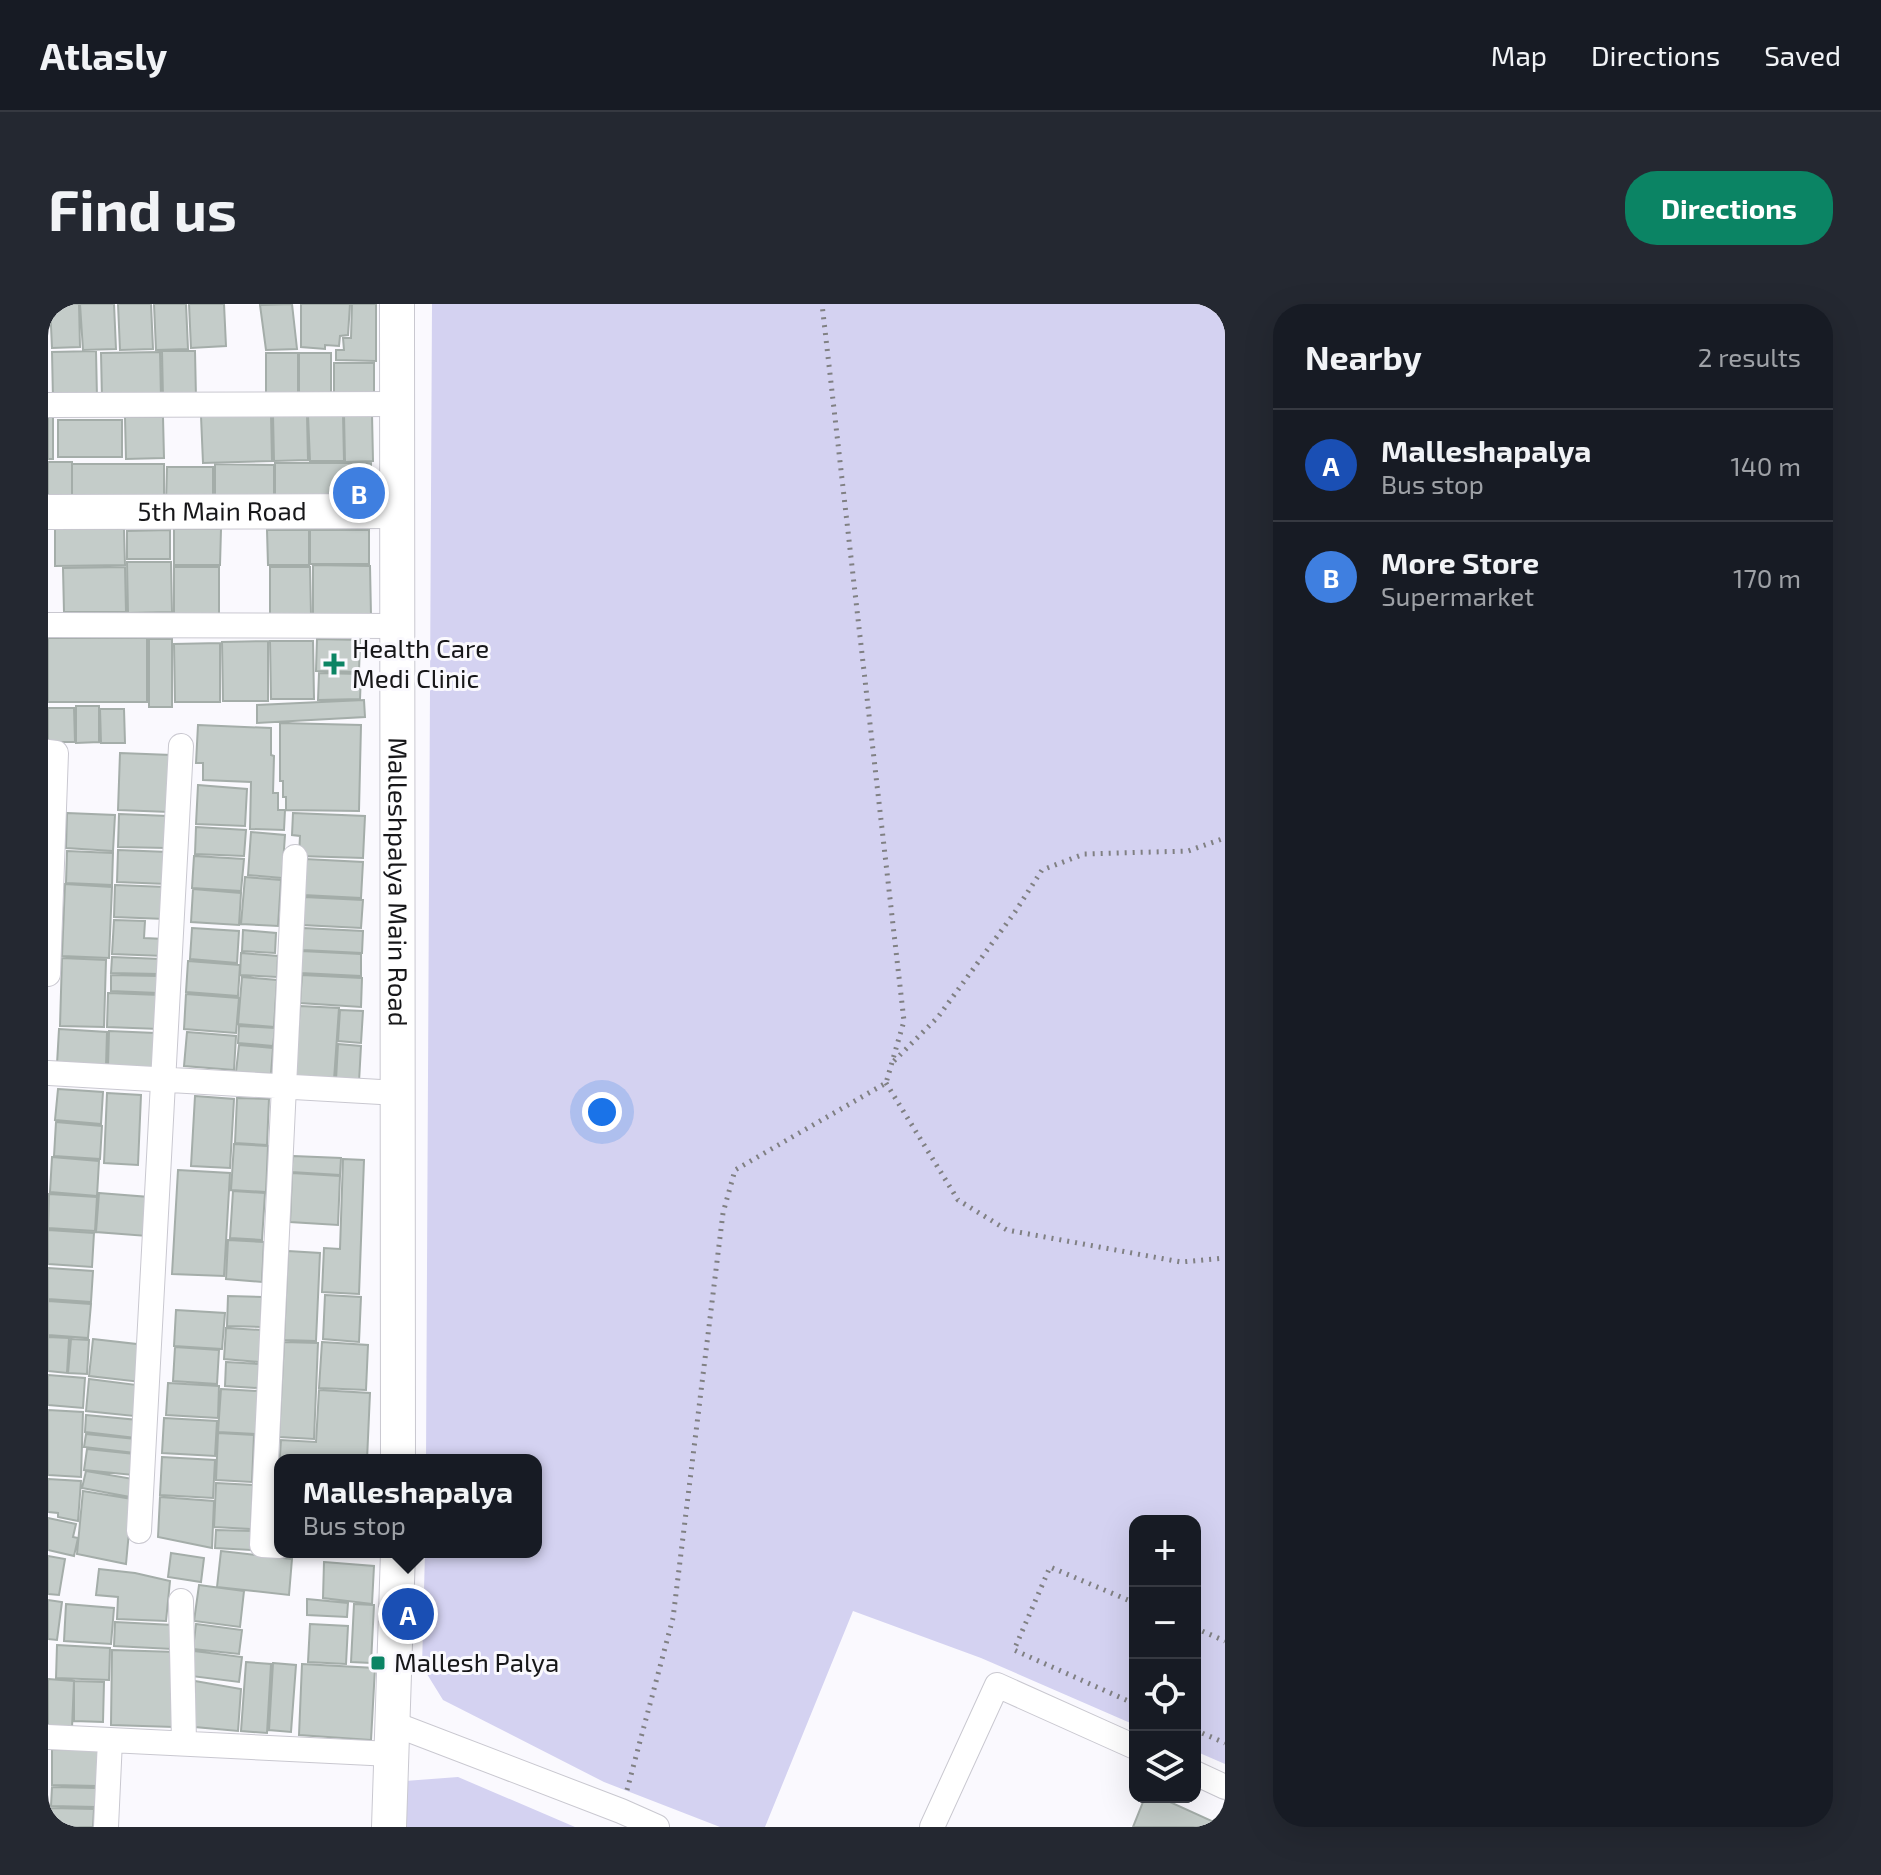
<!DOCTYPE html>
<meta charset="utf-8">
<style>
:root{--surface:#171b24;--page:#242831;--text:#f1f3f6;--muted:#9ea1a6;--line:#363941;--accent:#0b8464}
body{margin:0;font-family:"Exo 2",sans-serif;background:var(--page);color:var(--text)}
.controls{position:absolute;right:24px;bottom:24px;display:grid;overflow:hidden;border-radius:16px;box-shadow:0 8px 32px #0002}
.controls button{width:72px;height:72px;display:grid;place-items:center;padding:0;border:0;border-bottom:2px solid var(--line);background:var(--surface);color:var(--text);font:40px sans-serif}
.you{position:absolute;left:554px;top:808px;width:28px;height:28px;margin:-20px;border:6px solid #fff;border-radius:50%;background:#1a73e8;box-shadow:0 0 0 12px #1a73e833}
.badge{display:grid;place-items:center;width:52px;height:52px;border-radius:50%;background:var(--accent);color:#fff;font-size:26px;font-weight:700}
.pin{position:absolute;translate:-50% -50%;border:4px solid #fff;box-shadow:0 2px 8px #0006}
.popup{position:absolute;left:226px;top:1150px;width:268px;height:104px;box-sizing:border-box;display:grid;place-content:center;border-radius:16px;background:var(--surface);filter:drop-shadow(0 2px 6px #0005);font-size:26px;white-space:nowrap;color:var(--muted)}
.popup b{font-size:30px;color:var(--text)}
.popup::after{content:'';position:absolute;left:50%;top:100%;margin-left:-16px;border:16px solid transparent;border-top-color:var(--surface)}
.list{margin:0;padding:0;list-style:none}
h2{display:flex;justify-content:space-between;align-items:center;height:104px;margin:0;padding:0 32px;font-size:34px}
h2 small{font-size:26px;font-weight:400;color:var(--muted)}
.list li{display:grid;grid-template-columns:52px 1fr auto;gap:24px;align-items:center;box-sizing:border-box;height:112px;padding:0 32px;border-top:2px solid var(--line)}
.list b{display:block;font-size:30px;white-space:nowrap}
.list p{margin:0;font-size:26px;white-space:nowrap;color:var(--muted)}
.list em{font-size:26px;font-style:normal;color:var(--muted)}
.icon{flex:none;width:44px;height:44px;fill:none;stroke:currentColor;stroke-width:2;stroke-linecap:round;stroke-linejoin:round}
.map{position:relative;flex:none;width:1177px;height:1523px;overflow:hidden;border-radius:32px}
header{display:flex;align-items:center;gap:48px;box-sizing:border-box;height:112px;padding:0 40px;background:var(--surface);border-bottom:2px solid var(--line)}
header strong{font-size:38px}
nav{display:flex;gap:44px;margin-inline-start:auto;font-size:28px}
.intro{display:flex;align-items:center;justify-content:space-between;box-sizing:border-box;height:192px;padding:0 48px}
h1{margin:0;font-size:56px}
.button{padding:20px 36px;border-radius:32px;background:var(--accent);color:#fff;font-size:28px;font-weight:700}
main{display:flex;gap:48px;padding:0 48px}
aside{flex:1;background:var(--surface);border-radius:32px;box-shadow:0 8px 32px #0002}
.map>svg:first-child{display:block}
.green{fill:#d4d2f1}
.building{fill:#c4ccc9;stroke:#a4ada9;stroke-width:2}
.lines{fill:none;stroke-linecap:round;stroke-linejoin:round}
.street-casing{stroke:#c9c8d0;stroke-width:26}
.secondary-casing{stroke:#c9c8d0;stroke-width:36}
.path{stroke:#808083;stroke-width:5;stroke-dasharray:2 6;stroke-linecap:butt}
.street{stroke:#fff;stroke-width:24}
.secondary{stroke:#fff;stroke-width:34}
.poi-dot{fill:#0b8464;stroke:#faf9fe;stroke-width:3}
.labels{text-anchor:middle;stroke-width:6;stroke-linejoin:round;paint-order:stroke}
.street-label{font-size:26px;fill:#171719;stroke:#faf9fe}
.poi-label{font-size:26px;fill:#171719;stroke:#faf9fe;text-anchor:start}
</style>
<header>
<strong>Atlasly</strong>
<nav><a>Map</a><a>Directions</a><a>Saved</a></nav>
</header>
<div class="intro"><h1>Find us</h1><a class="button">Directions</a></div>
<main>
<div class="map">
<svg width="1177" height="1523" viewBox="0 0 1177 1523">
<rect width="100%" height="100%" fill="#faf9fe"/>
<path class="green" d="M384,0H1177V1460L1147,1447V1217H1087V1421L933,1354L805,1307L717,1523H672L556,1478L395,1396L374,1362L377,1248H488V1156H378Z
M410,1473L527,1523H357V1477Z"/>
<path class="building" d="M2,0H31L32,43L4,44Z
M32,0H66L68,45L35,46Z
M70,0H103L105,45L72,46Z
M106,0H138L140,45L108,46Z
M141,0H176L178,42L143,44Z
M244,0L249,45L218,46L212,1Z
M253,0H302L300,31L292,32L291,42L277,41V45L253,43Z
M304,0H328V57L288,56V46H296L295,34H303Z
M48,47L49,94L5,95L4,48Z
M114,47H147L148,94H115Z
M112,48L113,95H54L53,49Z
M218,49H250V94L218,93Z
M251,49H283V95H251Z
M286,59H326V95H286Z
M295,110L296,157H262L260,111Z
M296,110H324L325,157L297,158Z
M223,111L224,157L155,159L153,112Z
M225,111H259L260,156L226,157Z
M0,112H5V155H0Z
M77,113H115L116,154L78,155Z
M10,116H74V153H10Z
M0,158H24V192H0Z
M227,159H323V199L227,198Z
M24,160H116V199L24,198Z
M167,160L226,161V199H167Z
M119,163H165V199H118Z
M7,225H76L77,261L7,262Z
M126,225H173L172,261H126Z
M122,226V255H79V227Z
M219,226H261V261H220Z
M262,226H321V260H262Z
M79,258H123L124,308L80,309Z
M265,261L322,262L323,312H265Z
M77,263L78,308H16L15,264Z
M126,263H171V312H126Z
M222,263H262L263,311H222Z
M0,334H99V398H0Z
M101,335H124V403H101Z
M269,335L312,336L311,368L268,367Z
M220,337V397H175L174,338Z
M222,337H265L266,395H223Z
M172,339V398H127L126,340Z
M271,369L313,370L312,395L270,396Z
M316,396L317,413L209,419V401Z
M28,402H51V438L28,439Z
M0,404H26L27,438H0Z
M52,405H76L77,439H53Z
M232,419L313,421L311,507L238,506V493H235V477H232Z
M150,421L223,424V451L226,452L225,489H230V506H237L236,526L202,525L203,478L155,476V459H148Z
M72,449L123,451L121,508L70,506Z
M150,481L199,485L197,522L148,520Z
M19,509L67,511L65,547L18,544Z
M245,509L317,512L315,554L251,552L252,532L244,531Z
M71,510L119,512L118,544L70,543Z
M148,523L198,526L196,552L147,550Z
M203,528L237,531L234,574L200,571Z
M70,546L120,548L119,580L69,578Z
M19,547L65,549L64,581L18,579Z
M146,552L196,555L193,587L144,584Z
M257,555L315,558L313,594L255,591Z
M197,573L233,576L230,622L193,620Z
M17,580L64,583L61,654L14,652Z
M67,581L118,583L117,615L66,613Z
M145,585L193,589L191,621L143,618Z
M256,593L315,596L313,624L254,621Z
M66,616L97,617L96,634L116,635V652L64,650Z
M144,624L191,627L189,659L142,655Z
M255,624L315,627L314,649L254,646Z
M195,626L228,629L227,649L194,647Z
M253,647L313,650V672L252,669Z
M193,649L230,652L229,673L192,671Z
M64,653L112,655L111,670L63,669Z
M14,654L58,656L56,723L12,722Z
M140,657L192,661L190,692L138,688Z
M63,671L110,672V689L63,687Z
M254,671L314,674L313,703L252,699Z
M194,673L229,676L226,723L190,720Z
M60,689L112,691L111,725L59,723Z
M138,690L191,694L188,729L136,725Z
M252,702L291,704L286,776L247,773Z
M292,706L315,707L313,739L290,737Z
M191,722L227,724L225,742L190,739Z
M11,725L59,728L58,762L9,760Z
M61,727L107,729L106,764L60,762Z
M139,728L188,732L186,766L136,762Z
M290,740L313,742L311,778L288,776Z
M191,741L225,744L223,770L188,768Z
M10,785L55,788L53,820L7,816Z
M59,789L93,791L90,861L56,859Z
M147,792L186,795L182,864L143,862Z
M189,794L221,795L219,841L187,839Z
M8,818L54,822L52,855L6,852Z
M186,840L220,842L218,888L183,886Z
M245,852L293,854L292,871L243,868Z
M4,853L51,857L49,892L2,888Z
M295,855L316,856L311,990L274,988L276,944L292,945Z
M130,866L182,869L176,972L124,970Z
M244,869L292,872L290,921L242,918Z
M185,887L217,889L214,936L182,934Z
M51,889L101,893L99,932L48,928Z
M1,890L49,893L47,927L0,924Z
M0,926L46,929L44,963L0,960Z
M180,936L216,938L214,978L178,975Z
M240,947L272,949L268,1037L236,1036Z
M0,964L45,967L43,998L0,995Z
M277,991L313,993L311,1038L275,1035Z
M180,992L214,993L213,1023L179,1022Z
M0,997L43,1000L40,1034L0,1031Z
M128,1006L177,1009L174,1045L126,1042Z
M178,1024L213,1026L211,1058L176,1055Z
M0,1033L21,1034L19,1069L0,1067Z
M23,1035L41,1036L39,1070L20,1069Z
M45,1035L97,1041L93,1078L41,1072Z
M236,1038L270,1039L266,1135L231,1133Z
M274,1038L320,1041L318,1086L271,1084Z
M127,1043L171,1046L169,1080L125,1077Z
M178,1058L211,1060L210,1084L177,1082Z
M0,1071L37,1074L35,1104L0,1101Z
M41,1075L89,1081L86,1112L38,1107Z
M120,1079L171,1082L170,1114L118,1111Z
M173,1085L210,1087L208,1130L170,1128Z
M271,1086L322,1089L319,1156H232L230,1181L233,1136L268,1138Z
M0,1106L35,1108L33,1173L0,1171Z
M38,1111L90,1116L88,1134L37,1128Z
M116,1114L169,1117L167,1152L114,1149Z
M170,1129L206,1131L204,1178L168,1176Z
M38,1130L88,1135L87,1149L36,1143Z
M39,1145L87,1150L85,1171L36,1166Z
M114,1153L167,1156L165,1194L112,1191Z
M38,1167L85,1175L82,1193L34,1184Z
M0,1175L33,1177L30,1217L10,1213V1209L0,1208Z
M168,1179L205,1181L203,1225L166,1223Z
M228,1184L232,1185V1231H225Z
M35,1187L84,1195L78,1260L29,1250Z
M112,1193L166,1197L164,1244L110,1233Z
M0,1214L28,1220L25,1233L30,1234L26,1252L0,1246Z
M168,1226L204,1227L203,1246L167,1244Z
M173,1247L244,1255L241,1291L169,1283Z
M123,1249L156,1254L153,1278L120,1273Z
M0,1252L17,1255L11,1291L0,1290Z
M276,1258L326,1262L324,1300L275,1294Z
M51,1265L87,1269L122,1277L118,1317L69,1315L70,1293L48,1291Z
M151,1281L196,1287L192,1323L146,1317Z
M259,1295L300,1299L299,1313L259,1311Z
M0,1296L14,1298L9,1336L0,1335Z
M18,1300L66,1304L63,1340L16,1337Z
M306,1300L326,1301L323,1359L303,1358Z
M67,1318L125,1321L124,1345L66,1342Z
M148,1320L194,1326L191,1350L145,1345Z
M262,1320L300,1322L298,1360L260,1358Z
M9,1341L62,1344L61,1376L8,1374Z
M64,1346L128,1348L126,1423L63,1421Z
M146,1347L194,1353L191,1378L143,1372Z
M198,1358L223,1360L219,1429L193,1427Z
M225,1359L248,1361L243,1428L221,1426Z
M254,1360L327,1364L323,1436L251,1431Z
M0,1375L26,1377L24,1424L0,1423Z
M26,1377L56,1378L55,1418L26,1417Z
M147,1377L193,1385L190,1427L147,1423Z
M4,1445L50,1446V1482L4,1481Z
M4,1483L48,1484V1503L3,1502Z
M1097,1493H1111L1177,1523H1085Z
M3,1504L46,1505L45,1523H3Z"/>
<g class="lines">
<g class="street-casing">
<path id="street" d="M0,101L349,100
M0,321L349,322
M0,448L8,449L0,670
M0,769L350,789
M91,1227L133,442
M232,1242L214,1241L247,553
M133,1297L136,1438
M346,1420L573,1507L609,1523
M0,1433L62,1436
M1147,1469L1177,1483
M58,1523L62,1436L343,1450
M884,1523L949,1381L1087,1443"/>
</g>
<g class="secondary-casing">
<g id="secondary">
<path id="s1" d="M349,0L350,1156"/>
<path id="s2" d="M0,208L349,207"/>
<path d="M341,1523L350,1248"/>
</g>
</g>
<path class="path" d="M846,757L890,713L967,608L994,566L1036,550L1140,547L1177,534
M838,779L910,896L959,926L1133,958L1177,954
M1087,1299L1002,1263L966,1346L1087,1400
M1147,1324L1177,1337
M1147,1426L1177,1439
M579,1486L625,1314L675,909L687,866L838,779L856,717L774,0"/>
<use href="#street" class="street"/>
<use href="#secondary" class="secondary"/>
</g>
<g class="poi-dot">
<path d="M282 348h8v8h8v8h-8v8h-8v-8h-8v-8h8z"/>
<rect x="322" y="1351" width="16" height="16" rx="4"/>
</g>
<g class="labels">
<g class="street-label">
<text dy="9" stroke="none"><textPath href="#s2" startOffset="174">5th Main Road</textPath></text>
<text dy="9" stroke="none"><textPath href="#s1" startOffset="578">Malleshpalya Main Road</textPath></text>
</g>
<g class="poi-label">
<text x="304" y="354">Health Care<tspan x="304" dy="30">Medi Clinic</tspan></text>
<text x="346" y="1368">Mallesh Palya</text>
</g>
</g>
</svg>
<div class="controls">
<button>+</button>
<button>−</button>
<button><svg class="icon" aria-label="locate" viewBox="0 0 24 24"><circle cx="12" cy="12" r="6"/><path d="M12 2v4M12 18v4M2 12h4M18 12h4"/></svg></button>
<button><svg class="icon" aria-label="layers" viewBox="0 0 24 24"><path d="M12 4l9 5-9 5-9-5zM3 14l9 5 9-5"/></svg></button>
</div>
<div class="you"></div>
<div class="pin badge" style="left:360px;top:1310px;background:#1a4fb4">A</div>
<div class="popup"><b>Malleshapalya</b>Bus stop</div>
<div class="pin badge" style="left:311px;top:189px;background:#3f7fe0">B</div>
</div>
<aside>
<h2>Nearby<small>2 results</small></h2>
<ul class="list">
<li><span class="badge" style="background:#1a4fb4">A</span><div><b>Malleshapalya</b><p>Bus stop</p></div><em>140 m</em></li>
<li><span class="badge" style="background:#3f7fe0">B</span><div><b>More Store</b><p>Supermarket</p></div><em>170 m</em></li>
</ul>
</aside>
</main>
